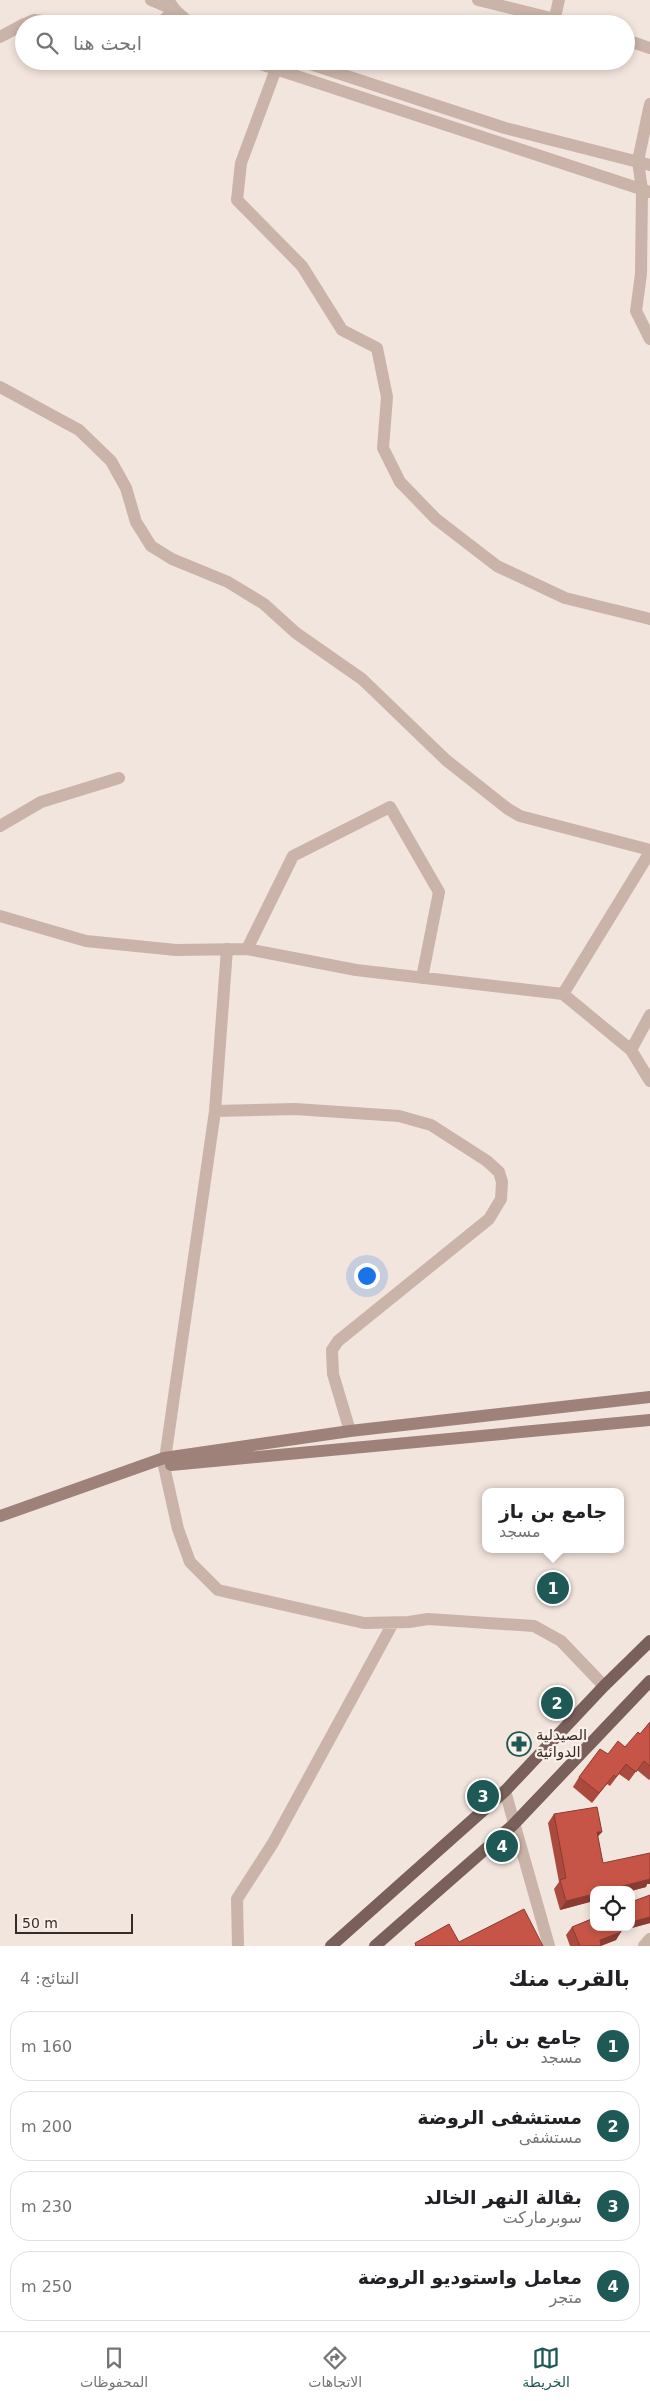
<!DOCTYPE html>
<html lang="ar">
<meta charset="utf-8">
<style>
:root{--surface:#fff;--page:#f6f6f6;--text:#202124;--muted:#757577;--line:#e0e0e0;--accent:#1e5955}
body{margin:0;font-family:"DejaVu Sans","Noto Naskh Arabic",sans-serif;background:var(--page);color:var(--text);direction:rtl}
.controls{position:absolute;right:15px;bottom:15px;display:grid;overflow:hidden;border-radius:10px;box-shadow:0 2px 8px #0003}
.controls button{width:45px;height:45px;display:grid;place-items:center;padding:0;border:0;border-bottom:1px solid var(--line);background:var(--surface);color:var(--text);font:25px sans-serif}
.scale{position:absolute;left:15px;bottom:12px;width:118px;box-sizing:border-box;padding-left:5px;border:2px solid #372b28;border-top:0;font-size:14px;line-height:18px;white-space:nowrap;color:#372b28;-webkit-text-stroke:4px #faf0e9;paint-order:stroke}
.you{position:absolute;left:366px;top:1275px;width:18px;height:18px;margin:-12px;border:4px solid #fff;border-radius:50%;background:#1a73e8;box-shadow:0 0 0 8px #1a73e833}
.badge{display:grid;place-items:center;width:32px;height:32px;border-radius:50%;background:var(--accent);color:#fff;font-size:16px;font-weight:700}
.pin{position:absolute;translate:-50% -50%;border:2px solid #fff;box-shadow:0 1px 5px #0006}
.popup{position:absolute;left:482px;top:1488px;width:142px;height:65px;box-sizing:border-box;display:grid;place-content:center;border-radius:10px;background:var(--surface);filter:drop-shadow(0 1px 4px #0005);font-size:16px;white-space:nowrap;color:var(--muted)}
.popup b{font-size:19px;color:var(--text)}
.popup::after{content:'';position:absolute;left:50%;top:100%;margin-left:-10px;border:10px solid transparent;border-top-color:var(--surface)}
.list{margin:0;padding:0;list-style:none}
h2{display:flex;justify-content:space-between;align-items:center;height:65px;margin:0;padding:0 20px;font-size:21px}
h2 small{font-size:16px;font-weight:400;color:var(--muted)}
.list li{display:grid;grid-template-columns:32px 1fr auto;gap:15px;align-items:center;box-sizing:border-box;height:70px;margin:0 10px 10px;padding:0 10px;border:1px solid var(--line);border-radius:20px}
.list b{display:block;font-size:19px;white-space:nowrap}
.list p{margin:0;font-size:16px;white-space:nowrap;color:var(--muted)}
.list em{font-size:16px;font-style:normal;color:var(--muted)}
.icon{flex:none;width:28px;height:28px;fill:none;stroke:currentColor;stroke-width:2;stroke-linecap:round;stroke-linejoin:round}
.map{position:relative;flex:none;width:650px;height:1946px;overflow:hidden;direction:ltr}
.search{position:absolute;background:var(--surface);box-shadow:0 2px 8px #0003;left:15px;right:15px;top:15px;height:55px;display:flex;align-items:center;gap:12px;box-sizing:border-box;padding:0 18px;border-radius:28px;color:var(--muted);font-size:19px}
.sheet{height:385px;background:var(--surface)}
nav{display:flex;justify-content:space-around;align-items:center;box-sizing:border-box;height:70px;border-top:1px solid var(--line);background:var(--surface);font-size:14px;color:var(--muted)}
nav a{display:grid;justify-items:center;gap:2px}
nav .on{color:var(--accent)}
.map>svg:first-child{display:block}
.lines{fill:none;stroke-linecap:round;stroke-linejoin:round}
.minor{stroke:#cab3a8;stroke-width:12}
.tertiary{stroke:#cab3a8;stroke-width:12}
.secondary{stroke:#9e827a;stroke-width:12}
.primary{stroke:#79605a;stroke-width:12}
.wall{fill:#aa493d}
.shaded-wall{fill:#8b3c32}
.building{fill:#c65547;stroke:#8b3c32}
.labels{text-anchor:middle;stroke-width:4.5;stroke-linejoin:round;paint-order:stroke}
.poi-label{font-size:15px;fill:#372b28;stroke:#faf0e9;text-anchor:start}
</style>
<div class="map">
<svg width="650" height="1946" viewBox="0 0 650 1946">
<rect width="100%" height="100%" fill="#f2e5dd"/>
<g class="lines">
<path class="minor" d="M151,0L175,10L159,24
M478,0L575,24
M555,17L559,0
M25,24L34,20L78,24
M0,37L24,24
M626,40L650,48
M276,69L241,163L237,200L302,266L342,330L377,348L387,397L383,448L400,482L436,519L497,566L565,598L650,619
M650,104L638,161L642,190L641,274L636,311L650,339
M0,387L79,430L111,461L126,488L136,522L151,546L172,559L228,582L264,604L296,633L362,679L446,760L508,809L520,816L650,850
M0,826L41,802L119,778
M0,916L86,941L176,950L247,949L356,970L563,994L631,1050L650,1081
M227,949L215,1111L164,1466L178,1529L190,1562L218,1590L364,1623L409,1622L428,1619L534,1626L561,1641L604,1686
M247,949L293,856L390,807L439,892L422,978
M563,994L650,852
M631,1050L650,1015
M215,1111L295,1109L399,1116L431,1125L487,1161L499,1172L502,1182L501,1199L489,1219L338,1341L332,1350L333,1374L350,1431
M505,1791L549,1946
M238,1946L237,1899L273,1843L393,1623
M644,1946L650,1939"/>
<path class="tertiary" d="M168,0L175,10L191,24
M251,61L650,192
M301,61L505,128L650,165"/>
<path class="secondary" d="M171,1465L650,1420
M0,1516L164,1458L350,1431L650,1397"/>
<path class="primary" d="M331,1946L505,1791L604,1686L650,1641
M375,1946L513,1825L650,1681"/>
</g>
<path class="wall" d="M650,1722V1779L649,1780L637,1770L629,1781L619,1774L610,1786L607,1784L592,1803L573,1787L579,1777L608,1754L625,1747L640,1734Z
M554,1814L598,1837L603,1863L647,1884L646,1887L631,1891V1890L560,1910L554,1889L559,1882L548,1823Z
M650,1895V1923L621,1931L616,1940L601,1946H570L566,1935L572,1927Z"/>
<path class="shaded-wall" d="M597,1832H602L595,1840Z
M650,1877V1884H647L646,1887L631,1891V1890H608Z
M594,1894V1901L560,1910L566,1901Z
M650,1917V1923L613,1933L617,1927H631V1922Z
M621,1932L616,1940L600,1946V1940Z"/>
<path class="building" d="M650,1722V1766L644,1761L636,1772L626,1764L616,1777L614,1775L599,1793L579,1777L600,1749L608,1754L618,1741L625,1747L638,1732L640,1734Z
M597,1807L602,1832H597L603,1863L650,1853V1879L608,1890H594V1894L566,1901L560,1880L566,1878L554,1814Z
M650,1895V1917L631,1922V1902Z
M524,1909L543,1946H415H416L415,1943L449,1924L459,1942Z
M594,1918V1927H620L621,1932L600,1940L601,1946H580L572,1927Z"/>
<defs>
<g id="pharmacy-ring" transform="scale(1.25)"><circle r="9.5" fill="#faf0e9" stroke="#1e5955" stroke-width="1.5"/><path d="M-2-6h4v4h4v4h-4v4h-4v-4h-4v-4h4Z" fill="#1e5955"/></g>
</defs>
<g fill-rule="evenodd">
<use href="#pharmacy-ring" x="519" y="1744"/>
</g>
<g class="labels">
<g class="poi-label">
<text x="536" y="1740">الصيدلية<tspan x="536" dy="17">الدوائية</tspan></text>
</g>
</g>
</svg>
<div class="controls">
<button><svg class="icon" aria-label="locate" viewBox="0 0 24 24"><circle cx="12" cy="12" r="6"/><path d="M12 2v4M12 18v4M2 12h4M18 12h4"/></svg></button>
</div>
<div class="scale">50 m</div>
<div class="you"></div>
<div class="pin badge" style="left:553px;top:1588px">1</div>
<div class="popup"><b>جامع بن باز</b>مسجد</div>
<div class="pin badge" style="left:557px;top:1703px">2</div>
<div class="pin badge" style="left:483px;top:1796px">3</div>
<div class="pin badge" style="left:502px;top:1846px">4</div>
<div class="search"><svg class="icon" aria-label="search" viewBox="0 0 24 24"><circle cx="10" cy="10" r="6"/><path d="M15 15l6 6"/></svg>ابحث هنا</div>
</div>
<section class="sheet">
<h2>بالقرب منك<small>النتائج: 4</small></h2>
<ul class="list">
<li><span class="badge">1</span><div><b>جامع بن باز</b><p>مسجد</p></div><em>160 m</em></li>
<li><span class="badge">2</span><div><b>مستشفى الروضة</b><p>مستشفى</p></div><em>200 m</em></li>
<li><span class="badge">3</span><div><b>بقالة النهر الخالد</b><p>سوبرماركت</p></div><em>230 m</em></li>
<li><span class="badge">4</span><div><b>معامل واستوديو الروضة</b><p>متجر</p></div><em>250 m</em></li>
</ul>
</section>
<nav>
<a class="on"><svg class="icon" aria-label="map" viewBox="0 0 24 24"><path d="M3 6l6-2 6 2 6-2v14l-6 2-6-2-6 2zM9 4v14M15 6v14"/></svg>الخريطة</a>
<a><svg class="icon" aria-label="directions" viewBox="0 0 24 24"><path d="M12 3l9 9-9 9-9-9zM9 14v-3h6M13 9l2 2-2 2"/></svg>الاتجاهات</a>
<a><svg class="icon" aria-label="saved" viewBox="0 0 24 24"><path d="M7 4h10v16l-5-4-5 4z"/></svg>المحفوظات</a>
</nav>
